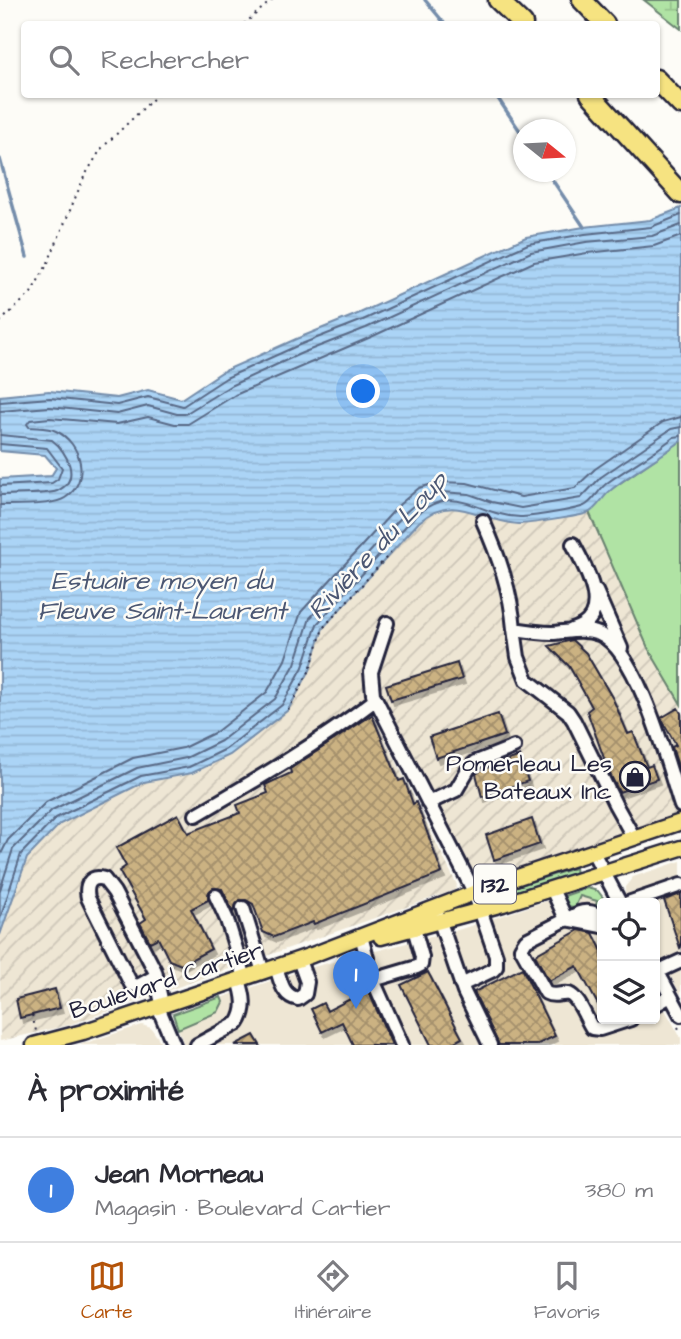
<!DOCTYPE html>
<html lang="fr">
<meta charset="utf-8">
<style>
:root{--surface:#fff;--page:#f7f7f7;--text:#2b2b33;--muted:#7c7c81;--line:#e1e1e2;--accent:#b45309}
body{margin:0;font-family:"Architects Daughter",sans-serif;background:var(--page);color:var(--text)}
.controls{position:absolute;right:21px;bottom:21px;display:grid;overflow:hidden;border-radius:7px;box-shadow:0 2px 5px #0004}
.controls button{width:63px;height:63px;display:grid;place-items:center;padding:0;border:0;border-bottom:2px solid var(--line);background:var(--surface);color:var(--text);font:35px sans-serif}
.compass{position:absolute;left:513px;top:119px;width:63px;height:63px;border-radius:50%;background:var(--surface);box-shadow:0 2px 5px #0004;rotate:108deg}
.you{position:absolute;left:364px;top:392px;width:24px;height:24px;margin:-18px;border:5px solid #fff;border-radius:50%;background:#1a73e8;box-shadow:0 0 0 10px #1a73e833}
.badge{display:grid;place-items:center;width:46px;height:46px;border-radius:50%;background:var(--accent);color:#fff;font-size:23px;font-weight:700}
.pin{position:absolute;translate:-50% -58px;filter:drop-shadow(0 2px 4px #0008)}
.pin::after{content:'';position:absolute;top:37px;width:24px;height:21px;background:inherit;clip-path:polygon(0 0,100% 0,50% 100%)}
.list{margin:0;padding:0;list-style:none}
h2{display:flex;justify-content:space-between;align-items:center;height:91px;margin:0;padding:0 28px;font-size:30px}
h2 small{font-size:23px;font-weight:400;color:var(--muted)}
.list li{display:grid;grid-template-columns:46px 1fr auto;gap:21px;align-items:center;box-sizing:border-box;height:105px;padding:0 28px;border-top:2px solid var(--line)}
.list b{display:block;font-size:26px;white-space:nowrap}
.list p{margin:0;font-size:23px;white-space:nowrap;color:var(--muted)}
.list em{font-size:23px;font-style:normal;color:var(--muted)}
.icon{flex:none;width:38px;height:38px;fill:none;stroke:currentColor;stroke-width:2;stroke-linecap:round;stroke-linejoin:round}
.map{position:relative;flex:none;width:681px;height:1045px;overflow:hidden}
.search{position:absolute;background:var(--surface);box-shadow:0 2px 5px #0004;left:21px;right:21px;top:21px;height:77px;display:flex;align-items:center;gap:18px;box-sizing:border-box;padding:0 24px;border-radius:7px;color:var(--muted);font-size:26px}
.sheet{height:196px;background:var(--surface)}
nav{display:flex;justify-content:space-around;align-items:center;box-sizing:border-box;height:98px;border-top:2px solid var(--line);background:var(--surface);font-size:19px;color:var(--muted)}
nav a{display:grid;justify-items:center;gap:4px}
nav .on{color:var(--accent)}
.map>svg:first-child{display:block}
.built{fill:#eee6d4}
.industrial{fill:url(#industrial-furrows)}
.green{fill:#b0e3a4;stroke:#698270;stroke-width:2}
.wetland{fill:url(#wetland-marsh);stroke:#698270;stroke-width:2}
.water{fill:url(#water-rules);stroke:#748dab;stroke-width:2}
.lines{fill:none;stroke-linecap:round;stroke-linejoin:round}
.shore{stroke:#596986;stroke-width:2}
.stream{stroke:#748dab;stroke-width:3.5}
.building{fill:url(#building-cross-hatch);stroke:#22223b;stroke-width:2;filter:url(#shadow)}
.minor-casing{stroke:#22223b;stroke-width:18}
.major-casing{stroke:#22223b;stroke-width:19}
.highway-casing{stroke:#22223b;stroke-width:23}
.path{stroke:#22223b;stroke-width:2;stroke-dasharray:2 5;stroke-linecap:butt}
.minor{stroke:#fdfcf7;stroke-width:12}
.major{stroke:#f6e381;stroke-width:14}
.highway{stroke:#f6e381;stroke-width:18}
.labels{text-anchor:middle;stroke-width:5;stroke-linejoin:round;paint-order:stroke}
.shield{fill:#fdfcf7;stroke:#646373;stroke-width:2}
.shield-label{font-size:23px;font-weight:bold;fill:#22223b}
.poi-label{font-size:24px;fill:#22223b;stroke:#fdfcf7;text-anchor:end}
.street-label{font-size:24px;fill:#22223b;stroke:#fdfcf7}
.water-label{font-size:26px;font-style:italic;fill:#4b5773;stroke:#fdfcf7}
</style>
<div class="map">
<svg width="681" height="1045" viewBox="0 0 681 1045">
<defs>
<pattern id="industrial-furrows" width="10" height="10" patternUnits="userSpaceOnUse" patternTransform="scale(1.75)"><rect width="10" height="10" fill="#eee6d4"/><path d="M-1 1l2-2M0 10L10 0M9 11l2-2" fill="none" stroke="#ccc5b7"/></pattern>
<pattern id="wetland-marsh" width="20" height="14" patternUnits="userSpaceOnUse" patternTransform="scale(1.75)"><rect width="20" height="14" fill="#b0e3a4"/><path d="M1 5h8M5 5V1M11 12h8M15 12V8" fill="none" stroke="#97c28e"/></pattern>
<pattern id="water-rules" width="6" height="5" patternUnits="userSpaceOnUse" patternTransform="scale(1.75)"><rect width="6" height="5" fill="#abd4f6"/><path d="M0 2.5h6" fill="none" stroke="#93b6d4"/></pattern>
<pattern id="building-cross-hatch" width="8" height="8" patternUnits="userSpaceOnUse" patternTransform="scale(1.75)"><rect width="8" height="8" fill="#cbb282"/><path d="M0 0l8 8M0 8l8-8" fill="none" stroke="#a4906c"/></pattern>
<filter id="shadow"><feDropShadow dx="3" dy="5" stdDeviation="0" flood-color="#0004"/></filter>
</defs>
<rect width="100%" height="100%" fill="#fdfcf7"/>
<filter id="ink" filterUnits="userSpaceOnUse"><feTurbulence type="fractalNoise" baseFrequency=".0143" numOctaves="2"/><feDisplacementMap in="SourceGraphic" scale="14" xChannelSelector="R" yChannelSelector="G"/><feConvolveMatrix kernelMatrix="1 2 1 2 8 2 1 2 1" color-interpolation-filters="sRGB"/></filter>
<g filter="url(#ink)">
<path class="built" d="M681,861V995L655,949V903H630L625,893V887L633,877Z
M587,888L598,891L607,903H602V1019H655V992L681,1038V1045H184L173,1014L309,968L458,930Z
M142,1025L151,1028L163,1045H79Z"/>
<path class="industrial" d="M443,507L465,509L488,518L520,524L589,512L648,648L681,704V812L487,879L479,878L474,875L383,704L372,712L457,885L455,890L69,1025L0,1041V935L27,858L60,824L144,782L192,773L230,755L288,710L310,670L323,628L419,522L432,510Z"/>
<path class="green" d="M681,441V704L648,648L589,512L610,490Z
M575,868L576,874L496,898L495,893Z
M587,888L598,891L607,903H602V912L595,910L597,901L580,896L575,907L565,906L561,897Z
M221,997L223,1002L218,1012L178,1029L173,1014Z"/>
<path class="wetland" d="M644,0H681V29Z"/>
<path class="water" d="M681,208V441C659,458 633,472 611,490C603,496 597,509 588,513C580,516 529,524 519,524C479,522 456,491 419,522L323,628L310,670L288,710L230,755L192,773L144,782L60,824L27,858L0,935V479L51,476L56,468L45,455L0,451V396L49,391L117,398L148,390L181,399L222,372L296,339L360,313L526,237L584,227L650,220Z"/>
<g class="lines">
<path class="shore" d="M0,402L50,398L117,405L148,397L183,406L226,378L299,345L363,320L528,244L585,234L651,227L681,215
M0,411L50,407L117,414L148,406L177,414H185L230,386L302,353L366,328L531,252L586,242L652,236L681,225
M0,435L52,440C67,451 82,480 57,491C47,495 12,494 0,495
M0,444L47,448L62,468L58,479L52,483L0,486
M0,505C15,505 53,506 65,498C91,482 82,443 56,431C48,427 38,428 29,427L27,424L30,420L50,418L117,424L148,417L175,424H188L235,395L371,337L534,262L587,253L654,246L681,236
M0,856L8,840L46,802L133,758L183,748L216,732L267,692L285,660L301,612L400,504L419,488L439,482L467,483L521,497L575,488L595,469L663,422L681,417
M0,890L13,849L52,810L137,768L186,758L221,741L275,699L295,664L310,618L407,511L424,497L442,492L469,494L492,502L521,508L581,498L601,477L671,429L681,427
M0,919L21,854L56,818L141,776L189,767L226,749L282,705L303,667L317,624L414,517C456,480 476,516 520,517C530,517 575,510 584,506C593,502 599,489 607,483C629,467 653,454 674,437L681,436"/>
<path class="stream" d="M425,0L445,24
M495,94L524,137
M0,159L27,257
M547,172L584,227"/>
</g>
<path class="building" d="M572,640L586,653L613,699L628,734L633,732L647,767L652,765L657,779L619,792L609,772L587,711L592,707L569,666L549,646Z
M457,663L462,679L391,700L386,685Z
M678,708L681,713V776L672,747L676,745L661,718Z
M498,714L505,735L436,758L429,737Z
M372,715L399,781L404,779L413,804L416,802L442,873L314,924L313,922L274,937L263,932L253,904L246,900H240L233,912L222,889L213,888L209,892L208,900L191,909L211,949L181,965L169,960L158,938L150,942L140,923L146,919L119,871L126,866L116,848L178,814L188,833L240,813L237,805L268,793L265,785L291,773L290,769Z
M520,756L528,781L482,797L476,774L481,770Z
M532,819L540,844L494,860L486,835Z
M681,894V947L680,948L664,900Z
M579,930L593,933L602,951V1012L577,966L549,981L535,955Z
M522,968L555,1036L536,1045H499L474,992Z
M428,972L462,1038L449,1045H431L401,985Z
M55,989L60,1008L20,1018L16,999Z
M368,990L392,1045H353L342,1022L322,1032L311,1009L323,1003L327,1011Z
M254,1035L260,1045H235Z"/>
<g class="lines">
<g class="minor-casing">
<path id="minor" d="M483,521C499,557 511,591 514,629
M596,591L621,648
M387,623L371,672L373,694L474,892L496,956V967L493,970L461,985
M572,630C615,617 586,569 573,544
M428,803L456,790L469,768L476,762L514,747
M196,815C258,779 319,743 375,700
M634,838L615,804L574,721L568,712L527,680L518,657L514,629C527,631 539,633 552,633C568,632 583,628 599,634C638,650 668,766 681,806
M593,852L620,903
M552,889L566,919L602,926
M216,896L227,920L245,978
M628,903L681,885
M243,908L263,972
M437,913L464,992L490,1045
M602,920C597,912 587,910 579,913L526,940L521,948L546,993C555,998 560,992 569,994C579,998 586,1019 592,1028L600,1029L631,1019
M361,936L373,980L417,967L421,965L422,957L412,921
M276,967C281,981 282,996 298,999L305,994L307,982L299,960
M655,967L681,1015
M657,972L681,961
M156,976L138,986L131,984L88,898C85,885 90,875 104,879L114,892L155,971C158,982 159,994 163,1006
M373,980L402,1045
M655,1005L670,996
M158,1007L174,1045
M197,1045L238,1023C247,1009 244,995 239,980"/>
</g>
<g class="major-casing">
<path id="major" d="M381,937L503,904L681,848
M34,1045L83,1032L312,955L497,884L681,822"/>
</g>
<g class="highway-casing">
<path id="highway" d="M498,0L523,24
M582,0L605,24
M656,79L681,105
M590,94L681,194"/>
</g>
<path class="path" d="M244,24L272,0
M0,322L31,293L47,265L84,177L101,149L158,94
M288,710L310,670L323,628L394,549
M32,1015L36,1031
M678,1027L681,1033"/>
<use href="#minor" class="minor"/>
<use href="#major" class="major"/>
<use href="#highway" class="highway"/>
</g>
</g>
<defs>
<g id="shop-ring" transform="scale(1.575)"><circle r="9.5" fill="#fdfcf7" stroke="#22223b" stroke-width="1.5"/><path d="M-5-2.5h2.3a2.7 3.5 0 0 1 5.4 0H5L5.5 6h-11ZM-1.5-2.5h3a1.5 2.3 0 0 0-3 0Z" fill="#22223b"/></g>
</defs>
<g fill-rule="evenodd">
<use href="#shop-ring" x="635" y="777"/>
</g>
<g class="labels">
<rect class="shield" x="474" y="864.5" width="42" height="39" rx="5"/>
<g class="shield-label">
<text x="495" y="892">132</text>
</g>
<g class="poi-label">
<text x="612" y="771">Pomerleau Les<tspan x="612" dy="28">Bateaux Inc</tspan></text>
</g>
<g class="street-label">
<text transform="translate(166 980) rotate(-18)" y="8">Boulevard Cartier</text>
</g>
<g class="water-label">
<text transform="translate(377 545) rotate(-47)" y="9">Rivière du Loup</text>
<text x="162" y="589">Estuaire moyen du<tspan x="162" dy="30">Fleuve Saint-Laurent</tspan></text>
</g>
</g>
</svg>
<div class="controls">
<button><svg class="icon" aria-label="locate" viewBox="0 0 24 24"><circle cx="12" cy="12" r="6"/><path d="M12 2v4M12 18v4M2 12h4M18 12h4"/></svg></button>
<button><svg class="icon" aria-label="layers" viewBox="0 0 24 24"><path d="M12 4l9 5-9 5-9-5zM3 14l9 5 9-5"/></svg></button>
</div>
<svg class="compass" viewBox="-18 -18 36 36"><path d="M0-13l5 13h-10z" fill="#e53935"/><path d="M0 13l5-13h-10z" fill="#7c7c81"/></svg>
<div class="you"></div>
<div class="pin badge" style="left:356px;top:1009px;background:#3f7fe0">1</div>
<div class="search"><svg class="icon" aria-label="search" viewBox="0 0 24 24"><circle cx="10" cy="10" r="6"/><path d="M15 15l6 6"/></svg>Rechercher</div>
</div>
<section class="sheet">
<h2>À proximité<small></small></h2>
<ul class="list">
<li><span class="badge" style="background:#3f7fe0">1</span><div><b>Jean Morneau</b><p>Magasin · Boulevard Cartier</p></div><em>380 m</em></li>
</ul>
</section>
<nav>
<a class="on"><svg class="icon" aria-label="map" viewBox="0 0 24 24"><path d="M3 6l6-2 6 2 6-2v14l-6 2-6-2-6 2zM9 4v14M15 6v14"/></svg>Carte</a>
<a><svg class="icon" aria-label="directions" viewBox="0 0 24 24"><path d="M12 3l9 9-9 9-9-9zM9 14v-3h6M13 9l2 2-2 2"/></svg>Itinéraire</a>
<a><svg class="icon" aria-label="saved" viewBox="0 0 24 24"><path d="M7 4h10v16l-5-4-5 4z"/></svg>Favoris</a>
</nav>
